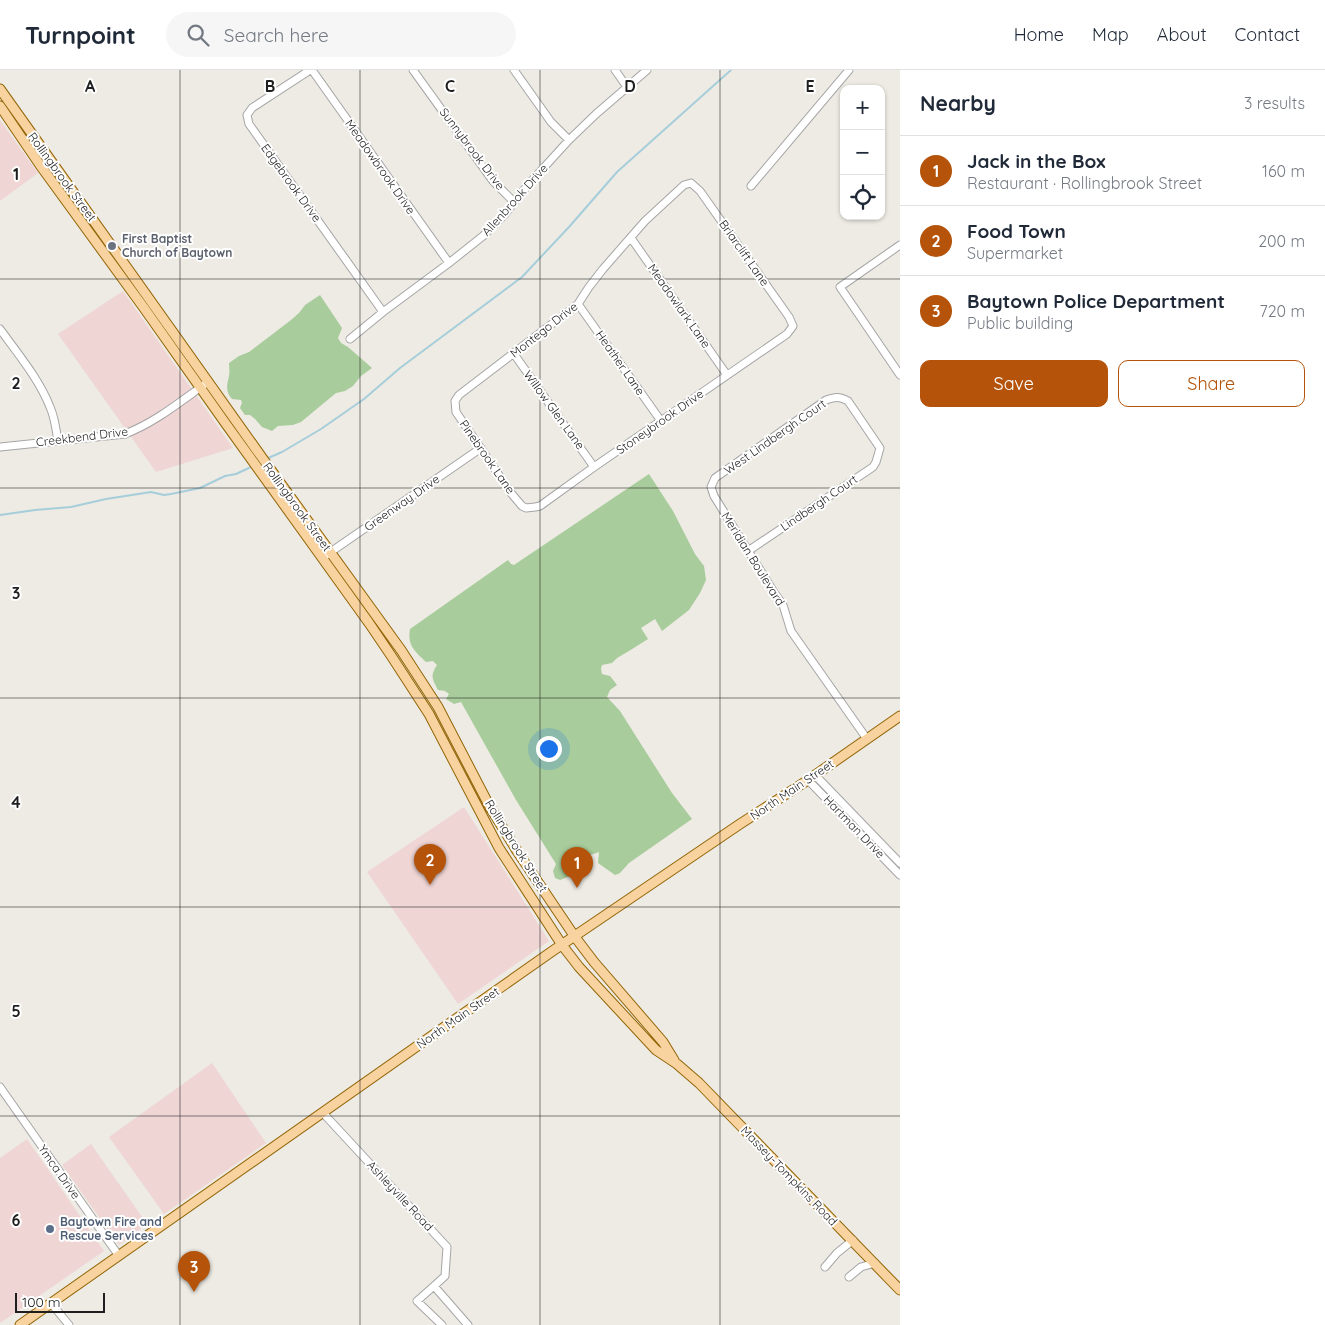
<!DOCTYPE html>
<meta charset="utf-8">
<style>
:root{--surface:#fff;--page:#f6f6f7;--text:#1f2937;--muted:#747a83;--line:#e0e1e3;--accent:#b45309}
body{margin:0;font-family:Quicksand,sans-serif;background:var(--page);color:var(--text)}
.controls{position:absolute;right:15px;top:15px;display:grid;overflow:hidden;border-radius:10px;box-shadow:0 1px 4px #0004}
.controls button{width:45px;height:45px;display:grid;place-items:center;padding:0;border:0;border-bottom:1px solid var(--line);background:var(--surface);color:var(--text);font:25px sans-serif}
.scale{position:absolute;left:15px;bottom:12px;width:90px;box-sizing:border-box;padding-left:5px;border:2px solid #1e1e1e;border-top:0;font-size:14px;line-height:18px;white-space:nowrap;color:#1e1e1e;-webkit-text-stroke:4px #fff;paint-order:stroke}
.you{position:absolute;left:548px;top:678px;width:18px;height:18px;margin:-12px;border:4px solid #fff;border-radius:50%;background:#1a73e8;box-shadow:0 0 0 8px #1a73e833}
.badge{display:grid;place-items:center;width:32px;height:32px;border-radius:50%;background:var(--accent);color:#fff;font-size:16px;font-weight:700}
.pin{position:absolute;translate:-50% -41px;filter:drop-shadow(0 1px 2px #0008)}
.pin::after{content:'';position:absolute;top:26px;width:18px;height:15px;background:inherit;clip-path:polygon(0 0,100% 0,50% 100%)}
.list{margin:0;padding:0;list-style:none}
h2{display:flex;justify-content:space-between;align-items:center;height:65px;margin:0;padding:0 20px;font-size:21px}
h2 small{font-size:16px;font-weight:400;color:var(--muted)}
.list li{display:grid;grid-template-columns:32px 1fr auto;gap:15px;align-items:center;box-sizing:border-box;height:70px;padding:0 20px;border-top:1px solid var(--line)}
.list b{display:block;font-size:19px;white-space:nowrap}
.list p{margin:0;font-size:16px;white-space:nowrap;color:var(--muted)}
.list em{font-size:16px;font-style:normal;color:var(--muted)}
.actions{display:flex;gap:10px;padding:15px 20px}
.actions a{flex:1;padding:11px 0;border:1px solid var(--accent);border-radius:10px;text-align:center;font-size:18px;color:var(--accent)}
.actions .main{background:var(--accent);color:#fff}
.icon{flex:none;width:28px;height:28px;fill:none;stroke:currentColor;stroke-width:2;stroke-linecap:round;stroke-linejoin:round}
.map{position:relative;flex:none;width:900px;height:1255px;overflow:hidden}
header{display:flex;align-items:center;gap:30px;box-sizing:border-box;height:70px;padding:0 25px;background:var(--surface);border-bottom:1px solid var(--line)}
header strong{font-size:24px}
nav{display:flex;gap:28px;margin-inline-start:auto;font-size:18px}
.search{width:350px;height:45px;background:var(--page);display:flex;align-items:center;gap:12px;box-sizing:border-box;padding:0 18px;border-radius:28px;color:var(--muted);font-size:19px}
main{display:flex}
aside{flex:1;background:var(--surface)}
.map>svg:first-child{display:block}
.commercial{fill:#efd5d4}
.forest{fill:#a8cc9b}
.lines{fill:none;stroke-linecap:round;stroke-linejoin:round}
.stream{stroke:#a6ceda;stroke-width:2}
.minor-casing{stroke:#a5a5a5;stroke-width:9}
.major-casing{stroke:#916506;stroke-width:11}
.minor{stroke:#fff;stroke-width:7}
.major{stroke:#f8d3a0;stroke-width:9}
.grid{fill:none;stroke:#1e1e1e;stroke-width:1;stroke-opacity:0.55}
.worship-dot{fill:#6b7280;stroke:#fff;stroke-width:2}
.service-dot{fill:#5c6f8a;stroke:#fff;stroke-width:2}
.labels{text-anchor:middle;stroke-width:4;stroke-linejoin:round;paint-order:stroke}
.street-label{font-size:12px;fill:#1e1e1e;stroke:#fff}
.worship-label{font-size:12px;font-weight:bold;fill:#5b616d;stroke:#fff;text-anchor:start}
.service-label{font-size:12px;font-weight:bold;fill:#4e5e75;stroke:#fff;text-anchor:start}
.grid-label{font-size:16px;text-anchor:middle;font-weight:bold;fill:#1e1e1e;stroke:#fff;stroke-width:4;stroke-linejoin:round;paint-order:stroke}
</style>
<header>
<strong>Turnpoint</strong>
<div class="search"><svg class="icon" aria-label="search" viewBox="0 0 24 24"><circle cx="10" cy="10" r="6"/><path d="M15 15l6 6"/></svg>Search here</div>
<nav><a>Home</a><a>Map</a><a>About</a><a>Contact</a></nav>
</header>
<main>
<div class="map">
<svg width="900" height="1255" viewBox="0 0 900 1255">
<rect width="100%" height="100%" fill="#eeebe4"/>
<path class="commercial" d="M0,50L38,103L0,131Z
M123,221L233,378L156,402L58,264Z
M464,737L549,871L458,934L367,802Z
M212,993L266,1073L164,1144L109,1067Z
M27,1069L104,1181L0,1253V1088Z
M91,1074L147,1154L119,1175L62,1095Z"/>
<path class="forest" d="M320,225L342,258L338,268L341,273L348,277L372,298L361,306L353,316L345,321L336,323L301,352L293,355L278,356L272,361L262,357L255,349L250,345H245L240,338L242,333L241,330L232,329C225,321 227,315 229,306C230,302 229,297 229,293L239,286L249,282L291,250L299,243L305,235Z
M649,404L673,441L695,484L704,496L706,510L700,523L689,540L662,561L655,549L641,558L648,569L629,581L617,588L612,593L602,595L601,599L602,604L610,606L617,615L610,620L607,627L620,641L672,723L692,749L629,793L620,803L615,805L598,793L599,782L582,788L578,803L560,810L555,808L553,801L556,794L516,730L461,632L454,634L446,629L449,624L445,621L438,620C432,608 430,606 437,595L433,591L426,592C415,581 407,576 410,559L508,490L511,494L514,495Z"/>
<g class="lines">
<path class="stream" d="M266,389L282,382L321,359L364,329L400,298L522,207L569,157L617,102L731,0
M0,445L35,440L71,437L106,429L151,422L164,425L171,424L200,418L225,406L236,404L253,396"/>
<g class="minor-casing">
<path id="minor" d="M310,0L252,38L247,45L249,54L383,242
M312,0L449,193
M413,0L493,111L514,132
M514,0L551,52L569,70
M615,0L627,17
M691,113L700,121L789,247L793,256L787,264L594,397L540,436L535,437L526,438L522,436L511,423L456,342L455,331L459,325L578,234L589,217L603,199L645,151L684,115Z
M751,116L849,0
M631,168L727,305
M900,175L840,217L900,305
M578,234L661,351
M0,259C18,284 39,309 50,337C55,348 56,360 58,371
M350,269L383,242L449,193L483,166L505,144L527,116L569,70L596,44L647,0
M514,284L594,397
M0,377L125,364C156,352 181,331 208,312
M748,481L873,397L876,392L880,378L848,331C839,326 835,327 826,330L715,408L711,417L714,426L775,524L783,535L791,561L867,669
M322,488L481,378
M815,705L900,793
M808,710L900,805
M0,1017L119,1186
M323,1043L447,1177L445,1206L434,1216
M825,1197L837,1183L853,1170
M849,1207L861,1197L875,1193
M51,1233L69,1255
M442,1255L417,1231L434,1216L468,1255"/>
</g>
<g class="major-casing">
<path id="major" d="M0,19L263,389L401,580L438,637L490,737L517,781L575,867L594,892L663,972L674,990
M0,36L40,95L144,238L226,354L369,553L392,587L429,644L499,778L562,875L579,897L656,980L677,994L699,1013L900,1220
M20,1255L554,880L740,754L808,710L900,646"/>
</g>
<use href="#minor" class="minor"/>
<use href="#major" class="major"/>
</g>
<path class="grid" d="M180,0V1255M360,0V1255M540,0V1255M720,0V1255M0,209H900M0,418H900M0,628H900M0,837H900M0,1046H900"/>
<circle class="worship-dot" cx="112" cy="176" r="5"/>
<circle class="service-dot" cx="50" cy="1159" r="5"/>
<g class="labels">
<g class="street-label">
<text transform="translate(472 79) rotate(53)" y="4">Sunnybrook Drive</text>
<text transform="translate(380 97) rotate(55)" y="4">Meadowbrook Drive</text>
<text transform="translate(62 107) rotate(54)" y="4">Rollingbrook Street</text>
<text transform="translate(291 113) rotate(54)" y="4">Edgebrook Drive</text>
<text transform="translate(515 130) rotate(-48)" y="4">Allenbrook Drive</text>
<text transform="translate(744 183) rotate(55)" y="4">Briarclift Lane</text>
<text transform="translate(679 236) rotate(55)" y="4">Meadowlark Lane</text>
<text transform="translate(544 260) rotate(-38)" y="4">Montego Drive</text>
<text transform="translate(620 293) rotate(55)" y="4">Heather Lane</text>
<text transform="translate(554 340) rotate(54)" y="4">Willow Glen Lane</text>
<text transform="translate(660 352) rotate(-35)" y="4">Stoneybrook Drive</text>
<text transform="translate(82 367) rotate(-7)" y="4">Creekbend Drive</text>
<text transform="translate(775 367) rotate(-35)" y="4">West Lindbergh Court</text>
<text transform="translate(487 387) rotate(55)" y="4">Pinebrook Lane</text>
<text transform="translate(402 433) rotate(-35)" y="4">Greenway Drive</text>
<text transform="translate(819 433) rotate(-34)" y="4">Lindbergh Court</text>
<text transform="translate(297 437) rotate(54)" y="4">Rollingbrook Street</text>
<text transform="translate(753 489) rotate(58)" y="4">Meridian Boulevard</text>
<text transform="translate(792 720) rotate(-34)" y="4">North Main Street</text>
<text transform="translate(854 757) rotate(46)" y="4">Hartman Drive</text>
<text transform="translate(516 776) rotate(58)" y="4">Rollingbrook Street</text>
<text transform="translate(458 948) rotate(-35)" y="4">North Main Street</text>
<text transform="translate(59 1102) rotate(55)" y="4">Ymca Drive</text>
<text transform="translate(789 1106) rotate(46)" y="4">Massey-Tompkins Road</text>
<text transform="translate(400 1126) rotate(47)" y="4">Ashleyville Road</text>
</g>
<g class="worship-label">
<text x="122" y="173">First Baptist<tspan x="122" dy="14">Church of Baytown</tspan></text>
</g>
<g class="service-label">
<text x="60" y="1156">Baytown Fire and<tspan x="60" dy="14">Rescue Services</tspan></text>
</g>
</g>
<g class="grid-label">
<text x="90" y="22">A</text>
<text x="270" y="22">B</text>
<text x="450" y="22">C</text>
<text x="630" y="22">D</text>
<text x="810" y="22">E</text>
<text x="16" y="110">1</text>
<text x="16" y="319">2</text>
<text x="16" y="529">3</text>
<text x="16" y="738">4</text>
<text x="16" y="947">5</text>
<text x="16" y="1156">6</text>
</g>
</svg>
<div class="controls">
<button>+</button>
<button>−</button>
<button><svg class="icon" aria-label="locate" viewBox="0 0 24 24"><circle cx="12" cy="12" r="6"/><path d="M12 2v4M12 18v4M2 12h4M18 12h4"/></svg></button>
</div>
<div class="scale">100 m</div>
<div class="you"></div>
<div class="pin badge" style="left:577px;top:818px">1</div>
<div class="pin badge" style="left:430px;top:815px">2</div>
<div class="pin badge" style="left:194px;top:1222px">3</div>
</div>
<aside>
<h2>Nearby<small>3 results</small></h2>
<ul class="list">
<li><span class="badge">1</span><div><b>Jack in the Box</b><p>Restaurant · Rollingbrook Street</p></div><em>160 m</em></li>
<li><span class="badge">2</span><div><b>Food Town</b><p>Supermarket</p></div><em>200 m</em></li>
<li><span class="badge">3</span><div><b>Baytown Police Department</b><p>Public building</p></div><em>720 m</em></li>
</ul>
<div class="actions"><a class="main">Save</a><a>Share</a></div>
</aside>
</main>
